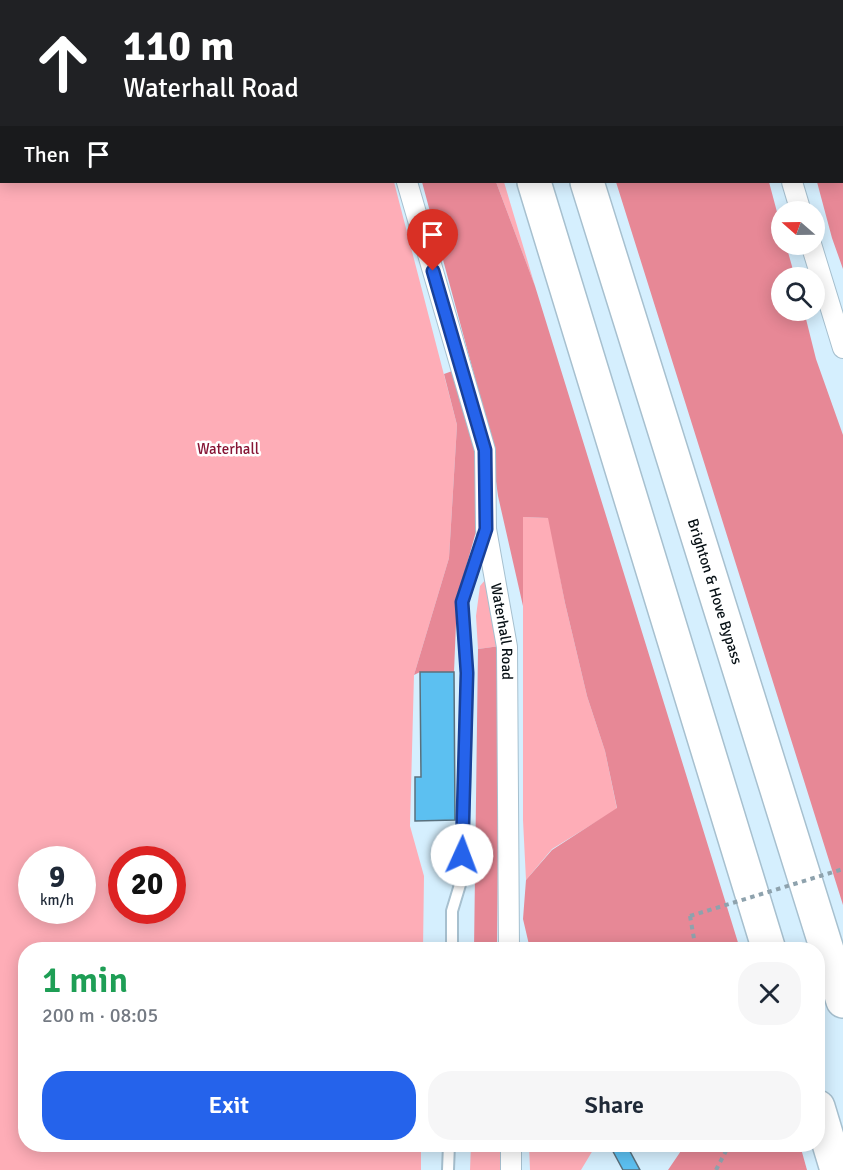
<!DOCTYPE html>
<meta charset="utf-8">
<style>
:root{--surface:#fff;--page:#f6f6f7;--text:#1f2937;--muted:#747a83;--accent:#2563eb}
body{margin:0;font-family:Signika,sans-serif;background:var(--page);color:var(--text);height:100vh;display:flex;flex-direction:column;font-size:22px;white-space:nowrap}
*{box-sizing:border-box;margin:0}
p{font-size:20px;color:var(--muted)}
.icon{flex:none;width:33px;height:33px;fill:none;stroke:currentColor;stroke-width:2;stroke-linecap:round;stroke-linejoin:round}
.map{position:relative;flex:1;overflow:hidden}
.sheet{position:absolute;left:18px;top:942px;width:807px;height:210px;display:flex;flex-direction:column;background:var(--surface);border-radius:24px;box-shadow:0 3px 15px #0003}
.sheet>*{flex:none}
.hud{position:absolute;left:0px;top:0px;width:843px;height:183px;box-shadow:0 3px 15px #0003;background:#202124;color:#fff;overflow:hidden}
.needle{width:39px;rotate:290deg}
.tools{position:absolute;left:771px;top:201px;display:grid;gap:12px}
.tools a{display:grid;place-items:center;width:54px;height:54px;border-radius:50%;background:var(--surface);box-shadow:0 3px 15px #0003;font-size:30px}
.speed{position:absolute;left:18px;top:846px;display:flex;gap:12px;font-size:30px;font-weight:700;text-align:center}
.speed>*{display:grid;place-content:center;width:78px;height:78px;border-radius:50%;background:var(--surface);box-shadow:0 3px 15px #0003;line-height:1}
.speed small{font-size:15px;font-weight:400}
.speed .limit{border:9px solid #d22;background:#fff;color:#111}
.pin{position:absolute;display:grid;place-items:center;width:51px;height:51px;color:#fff;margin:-62px -26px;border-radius:50% 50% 50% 0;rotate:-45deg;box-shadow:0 0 6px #0007}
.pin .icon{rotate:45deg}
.me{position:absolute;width:66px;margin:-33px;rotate:2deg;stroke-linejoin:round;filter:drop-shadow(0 0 4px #0008)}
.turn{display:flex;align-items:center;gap:21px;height:126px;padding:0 24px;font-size:27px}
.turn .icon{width:78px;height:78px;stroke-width:2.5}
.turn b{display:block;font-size:42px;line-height:51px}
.then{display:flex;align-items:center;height:57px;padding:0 24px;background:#0003;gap:12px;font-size:22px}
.round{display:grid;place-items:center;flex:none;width:63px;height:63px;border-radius:24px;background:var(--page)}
.headline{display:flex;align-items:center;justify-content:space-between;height:102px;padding:0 24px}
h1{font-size:36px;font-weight:600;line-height:45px;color:#1e9e55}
.cta{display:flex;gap:12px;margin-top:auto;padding:12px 24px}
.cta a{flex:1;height:69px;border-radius:24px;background:var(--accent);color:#fff;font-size:24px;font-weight:600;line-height:69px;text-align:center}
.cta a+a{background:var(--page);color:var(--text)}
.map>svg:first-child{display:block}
</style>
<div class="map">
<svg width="843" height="1170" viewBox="0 0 843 1170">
<rect width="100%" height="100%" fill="#d5effe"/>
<path fill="#feadb7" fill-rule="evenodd" d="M0,0h347v1l-345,1v180h392l63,243 -8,133 -35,117 -4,151 14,50 -1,73 -397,1v194l395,1v25h-421zM32,860h50v50h-50zM122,860h50v50h-50z
M496,182h8l31,104z
M523,517l26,1 16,85 22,93 18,55 12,58 -65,40 -26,31 -3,-60z
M486,579l14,67 -22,3 -2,-33 4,-30z
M471,1145h31l1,25h-33z
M529,1145v-1l67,1 -15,25h-51z"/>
<path fill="#e78896" d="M560,0h161l1,1h-162z
M768,0h75v269l-11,-31 -15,-56h25v-180h-74z
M422,182h74l39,104 205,663h-210l-7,-30 3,-39 26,-30 65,-42 -12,-57 -18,-55 -22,-93 -17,-85 -25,-1v89l-25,-110 -9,-66z
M616,182h153l12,45 1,17 4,1 9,32 -13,1v32l22,1 12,48 27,76v470z
M455,370l19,72 5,79 -22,78 -3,73h-34l-6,3 35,-117 8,-133 -13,-51z
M500,646l-3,303 -23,1 4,-301z
M685,1145h115l7,25h-139z"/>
<path fill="#5cc0f1" stroke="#59707d" stroke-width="1.5" d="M420,672h34l1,148 -40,1v-44h6z
M612,1144h14l14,26h-17l-13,-24z"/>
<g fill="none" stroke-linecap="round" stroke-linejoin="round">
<g stroke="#a7c0cf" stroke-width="14">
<path id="service" d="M452,950v-39l10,-33 5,-205 -5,-71 21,-64
M448,1170l1,-26"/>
</g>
<g stroke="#a7c0cf" stroke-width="22">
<g id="minor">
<path d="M361,0l1,2"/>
<path d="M744,0v2"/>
<path id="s1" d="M407,182l78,268 1,79 21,118 2,303"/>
<path d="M792,182l9,30"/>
<path d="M811,244l32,104"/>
<path d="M511,1144v26"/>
</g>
</g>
<g stroke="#a7c0cf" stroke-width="36">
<g id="trunk">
<path d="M478,0v2"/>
<path d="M530,0v2"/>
<path d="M534,182l235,768"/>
<path id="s2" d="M587,182l256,819"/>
<path d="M818,1107l19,63"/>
</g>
</g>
<path stroke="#8ea2ad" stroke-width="4" stroke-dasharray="4.5 4.5" stroke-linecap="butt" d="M690,916l6,34
M716,1170l11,-21 -1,-5"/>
<use href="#service" stroke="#fff" stroke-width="10"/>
<use href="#minor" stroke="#fff" stroke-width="20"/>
<use href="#trunk" stroke="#fff" stroke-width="33"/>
<path stroke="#8ea2ad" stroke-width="4" stroke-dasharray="4.5 4.5" stroke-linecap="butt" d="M690,916l153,-47"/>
</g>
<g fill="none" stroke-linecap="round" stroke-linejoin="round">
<g stroke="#184099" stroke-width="15">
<path id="route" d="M433,271l52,179 1,79 -24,73 5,71 -5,182"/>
</g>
<use href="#route" stroke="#2563eb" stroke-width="10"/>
</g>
<g text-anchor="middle" stroke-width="5" stroke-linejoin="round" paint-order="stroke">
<g font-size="15" fill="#861535" stroke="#fff">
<text x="228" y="454">Waterhall</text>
</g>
<g font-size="15" fill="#071015" stroke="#fff">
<text dy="5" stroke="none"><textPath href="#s2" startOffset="429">Brighton &amp; Hove Bypass</textPath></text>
<text dy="5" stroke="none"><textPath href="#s1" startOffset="462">Waterhall Road</textPath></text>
</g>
</g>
</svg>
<div class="tools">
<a><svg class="needle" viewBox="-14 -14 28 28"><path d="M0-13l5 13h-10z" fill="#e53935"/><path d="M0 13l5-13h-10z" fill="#747a83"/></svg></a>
<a><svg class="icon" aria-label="search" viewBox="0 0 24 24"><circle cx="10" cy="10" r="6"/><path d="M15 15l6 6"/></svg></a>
</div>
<div class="speed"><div>9<small>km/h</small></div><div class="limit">20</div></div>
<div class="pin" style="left:433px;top:271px;background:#d93025"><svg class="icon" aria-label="arrive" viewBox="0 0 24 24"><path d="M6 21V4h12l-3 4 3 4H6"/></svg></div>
<svg class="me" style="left:462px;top:855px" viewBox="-20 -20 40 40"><circle r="19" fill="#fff"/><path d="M0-13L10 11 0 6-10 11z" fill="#2563eb"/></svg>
<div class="hud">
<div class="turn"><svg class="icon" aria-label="ahead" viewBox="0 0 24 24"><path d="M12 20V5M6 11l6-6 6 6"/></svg><div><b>110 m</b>Waterhall Road</div></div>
<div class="then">Then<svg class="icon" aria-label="arrive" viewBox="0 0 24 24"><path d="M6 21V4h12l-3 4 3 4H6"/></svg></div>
</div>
<section class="sheet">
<div class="headline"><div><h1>1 min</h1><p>200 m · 08:05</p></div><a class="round"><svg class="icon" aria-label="close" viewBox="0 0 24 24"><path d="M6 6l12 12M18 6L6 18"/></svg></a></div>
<div class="cta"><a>Exit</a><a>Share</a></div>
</section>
</div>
